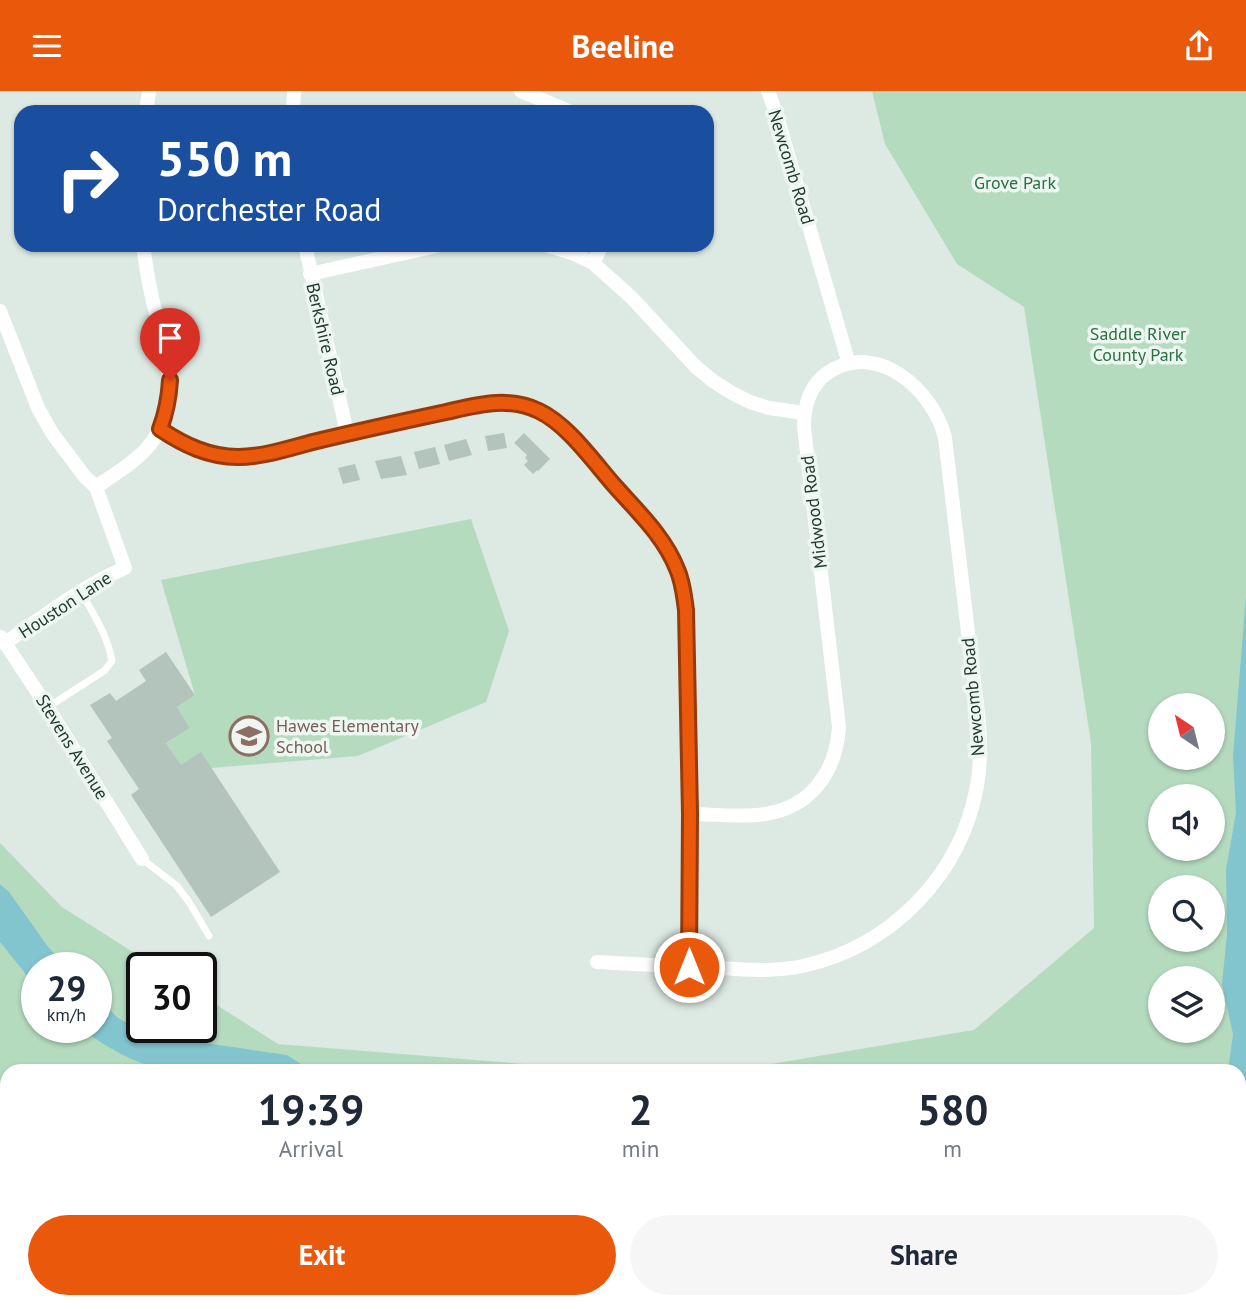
<!DOCTYPE html>
<style>
:root{--surface:#fff;--page:#f6f6f7;--text:#1f2937;--muted:#747a83;--accent:#ea580c}
body{margin:0;font-family:"PT Sans",sans-serif;background:var(--page);color:var(--text);height:100vh;display:flex;flex-direction:column;font-size:26px;white-space:nowrap}
*{box-sizing:border-box;margin:0}
p{font-size:23px;color:var(--muted)}
.icon{flex:none;width:38px;height:38px;fill:none;stroke:currentColor;stroke-width:2;stroke-linecap:round;stroke-linejoin:round}
.map{position:relative;flex:1;overflow:hidden}
.sheet{position:absolute;left:0px;top:973px;width:1246px;height:245px;display:flex;flex-direction:column;background:var(--surface);border-radius:21px 21px 0 0;box-shadow:0 2px 5px #0004}
.sheet>*{flex:none}
.top-card{position:absolute;left:14px;top:14px;width:700px;height:147px;border-radius:21px;box-shadow:0 2px 5px #0004;background:#1a4fa0;color:#fff;overflow:hidden}
.needle{width:46px;rotate:325deg}
.controls{position:absolute;left:1148px;top:602px;display:grid;gap:14px}
.controls a{display:grid;place-items:center;width:77px;height:77px;border-radius:50%;background:var(--surface);box-shadow:0 2px 5px #0004;font-size:35px}
.speed{position:absolute;left:21px;top:861px;display:flex;gap:14px;font-size:35px;font-weight:700;text-align:center}
.speed>*{display:grid;place-content:center;width:91px;height:91px;border-radius:50%;background:var(--surface);box-shadow:0 2px 5px #0004;line-height:1}
.speed small{font-size:18px;font-weight:400}
.speed .limit{border:4px solid #111;border-radius:10px;background:#fff;color:#111}
.pin{position:absolute;display:grid;place-items:center;width:60px;height:60px;color:#fff;margin:-72px -30px;border-radius:50% 50% 50% 0;rotate:-45deg;box-shadow:0 0 7px #0007}
.pin .icon{rotate:45deg}
.me{position:absolute;width:77px;margin:-38px;rotate:0deg;stroke-linejoin:round;filter:drop-shadow(0 0 5px #0008)}
.turn{display:flex;align-items:center;gap:24px;height:147px;padding:0 28px;font-size:32px}
.turn .icon{width:91px;height:91px;stroke-width:2.5}
.turn b{display:block;font-size:49px;line-height:60px}
.eta{display:flex;justify-content:space-evenly;align-items:center;height:119px;text-align:center}
.eta b{font-size:42px;font-weight:600;line-height:49px}
.primary-button{display:flex;gap:14px;margin-top:auto;padding:14px 28px}
.primary-button a{flex:1;height:80px;border-radius:42px;background:var(--accent);color:#fff;font-size:28px;font-weight:600;line-height:80px;text-align:center}
.primary-button a+a{background:var(--page);color:var(--text)}
header{display:flex;justify-content:space-between;align-items:center;height:91px;padding:0 28px;background:var(--accent);color:#fff;font-size:32px;font-weight:600}
.map>svg:first-child{display:block}
</style>
<header><svg class="icon" aria-label="menu" viewBox="0 0 24 24"><path d="M4 6h16M4 12h16M4 18h16"/></svg>Beeline<svg class="icon" aria-label="share" viewBox="0 0 24 24"><path d="M12 15V3M7 8l5-5 5 5M5 13v7h14v-7"/></svg></header>
<div class="map">
<svg width="1246" height="1218" viewBox="0 0 1246 1218">
<rect width="100%" height="100%" fill="#dde9e3"/>
<path fill="#b5dbbf" fill-rule="evenodd" d="M872,0h374v1218h-740l-11,-7h744v-231h-509l244,-41 120,-102 -3,-185 -67,-436 -67,-43 -72,-120zM1160,614h53v53h-53zM1160,705h53v53h-53zM1160,796h53v53h-53zM1160,887h53v53h-53z
M471,428l38,112 -23,71 -128,54 -147,12 -30,-3 -15,-22 24,-15 -13,-21 18,-12 -34,-115z
M0,752l62,64 96,61h-16v59h59v-32l77,49 333,27h-604v152l-7,-3zM37,877h59v59h-59z"/>
<path fill="#83c5cf" d="M1246,505v553l-7,-9v-69h-11l5,-37 -11,-50 5,-50 -1,-65 10,-56 -3,-57z
M0,793l9,8 40,56 19,20h-31v20l-37,-46z
M96,905l22,22 21,11 19,7 129,19 14,9 17,7h-142c-36,-3 -68,-23 -98,-44h18z"/>
<path fill="#b2c4bc" d="M504,342l3,15 -19,3 -3,-15z
M524,342l26,26 -12,12 -1,-1 -4,4 -9,-9 4,-4 -3,-3 2,-3 -13,-12z
M466,348l6,16 -23,6 -5,-16z
M435,356l5,17 -21,5 -5,-17z
M401,365l6,19 -26,4 -6,-18z
M355,373l5,16 -17,4 -5,-16z
M166,561l29,43 -18,12 13,21 -24,15 15,22 20,-13 79,120 -69,45 -80,-122 8,-6 -32,-48 5,-3 -22,-33 20,-12 6,8 30,-20 -7,-11z
M7,1155v16l-6,-3z
M84,1211h29l-3,7h-9z
M415,1211h39l-6,7h-29l-6,-5z"/>
<g fill="none" stroke-linecap="round" stroke-linejoin="round">
<path stroke="#fff" stroke-width="7" d="M48,616l56,-36 8,-10c-5,-28 -18,-45 -31,-69
M142,768l34,26 13,17 20,34"/>
<path stroke="#fff" stroke-width="14" d="M521,0l50,21
M768,0l8,22 73,251
M146,21l3,-21
M293,21l1,-21
M305,154l42,188
M545,154l27,8 21,10 38,34 65,70 17,14 19,12 18,9 19,6 35,5
M593,172l9,-18
M310,183l131,-29
M0,220l38,97 14,25 33,44 11,10 29,81c-43,18 -81,49 -120,75
M160,338c24,16 49,28 79,28 30,0 60,-12 89,-19 53,-13 107,-26 161,-35 29,-1 52,6 75,25l93,106c17,25 25,46 29,76l4,204 -1,153
M96,396c17,-12 37,-23 51,-39 36,-42 19,-87 9,-134 -6,-23 -10,-46 -13,-69
M1,546l47,71 94,151
M597,871c36,2 71,4 106,5 34,2 67,6 100,-1 89,-20 158,-91 174,-180 8,-45 -2,-93 -7,-137 -8,-70 -17,-141 -25,-211 -11,-48 -70,-100 -119,-64 -17,13 -22,33 -22,53l35,300c-3,44 -27,80 -74,87 -24,4 -51,0 -75,0
M337,1211l9,7"/>
</g>
<g fill="none" stroke-linecap="round" stroke-linejoin="round">
<g stroke="#983908" stroke-width="18">
<path id="route" d="M170,289c-1,18 -4,33 -10,49 24,16 49,28 78,28 28,0 57,-11 83,-17 42,-10 83,-19 125,-28 31,-7 62,-16 93,-1 28,13 54,50 75,74 23,26 50,51 63,84 6,13 7,27 9,41l4,204 -1,153"/>
</g>
<use href="#route" stroke="#ea580c" stroke-width="12"/>
</g>
<defs>
<g id="school-ring" transform="scale(2.0125)"><circle r="9.5" fill="#edf6f1" stroke="#8d6e63" stroke-width="1.5"/><path d="M0-5L7-2L0 1L-7-2ZM-4 1L0 2.5L4 1V4Q0 6-4 4Z" fill="#8d6e63"/></g>
</defs>
<g fill-rule="evenodd">
<use href="#school-ring" x="249" y="645"/>
</g>
<g text-anchor="middle" stroke-width="7" stroke-linejoin="round" paint-order="stroke">
<g font-size="18" fill="#1f3831" stroke="#edf6f1">
<text transform="translate(791 76) rotate(73)" y="6">Newcomb Road</text>
<text transform="translate(325 248) rotate(77)" y="6">Berkshire Road</text>
<text transform="translate(814 421) rotate(-97)" y="6">Midwood Road</text>
<text transform="translate(65 514) rotate(-33)" y="6">Houston Lane</text>
<text transform="translate(973 606) rotate(-95)" y="6">Newcomb Road</text>
<text transform="translate(72 656) rotate(58)" y="6">Stevens Avenue</text>
</g>
<g font-size="18" fill="#296f43" stroke="#edf6f1">
<text x="1015" y="98">Grove Park</text>
<text x="1138" y="249">Saddle River<tspan x="1138" dy="21">County Park</tspan></text>
</g>
<g font-size="18" fill="#785e54" stroke="#edf6f1" text-anchor="start">
<text x="276" y="641">Hawes Elementary<tspan x="276" dy="21">School</tspan></text>
</g>
</g>
</svg>
<div class="controls">
<a><svg class="needle" viewBox="-14 -14 28 28"><path d="M0-13l5 13h-10z" fill="#e53935"/><path d="M0 13l5-13h-10z" fill="#747a83"/></svg></a>
<a><svg class="icon" aria-label="sound" viewBox="0 0 24 24"><path d="M4 9h4l5-4v14l-5-4H4zM17 9q2 3 0 6"/></svg></a>
<a><svg class="icon" aria-label="search" viewBox="0 0 24 24"><circle cx="10" cy="10" r="6"/><path d="M15 15l6 6"/></svg></a>
<a><svg class="icon" aria-label="layers" viewBox="0 0 24 24"><path d="M12 4l9 5-9 5-9-5zM3 14l9 5 9-5"/></svg></a>
</div>
<div class="speed"><div>29<small>km/h</small></div><div class="limit">30</div></div>
<div class="pin" style="left:170px;top:289px;background:#d93025"><svg class="icon" aria-label="arrive" viewBox="0 0 24 24"><path d="M6 21V4h12l-3 4 3 4H6"/></svg></div>
<svg class="me" style="left:689px;top:876px" viewBox="-20 -20 40 40"><circle r="17" fill="#ea580c" stroke="#fff" stroke-width="3"/><path d="M0-11L8 9 0 5-8 9z" fill="#fff"/></svg>
<div class="top-card">
<div class="turn"><svg class="icon" aria-label="right" viewBox="0 0 24 24"><path d="M7 20v-9h11M14 6l5 5-5 5"/></svg><div><b>550 m</b>Dorchester Road</div></div>
</div>
<section class="sheet">
<div class="eta">
<div><b>19:39</b><p>Arrival</p></div>
<div><b>2</b><p>min</p></div>
<div><b>580</b><p>m</p></div>
</div>
<div class="primary-button"><a>Exit</a><a>Share</a></div>
</section>
</div>
